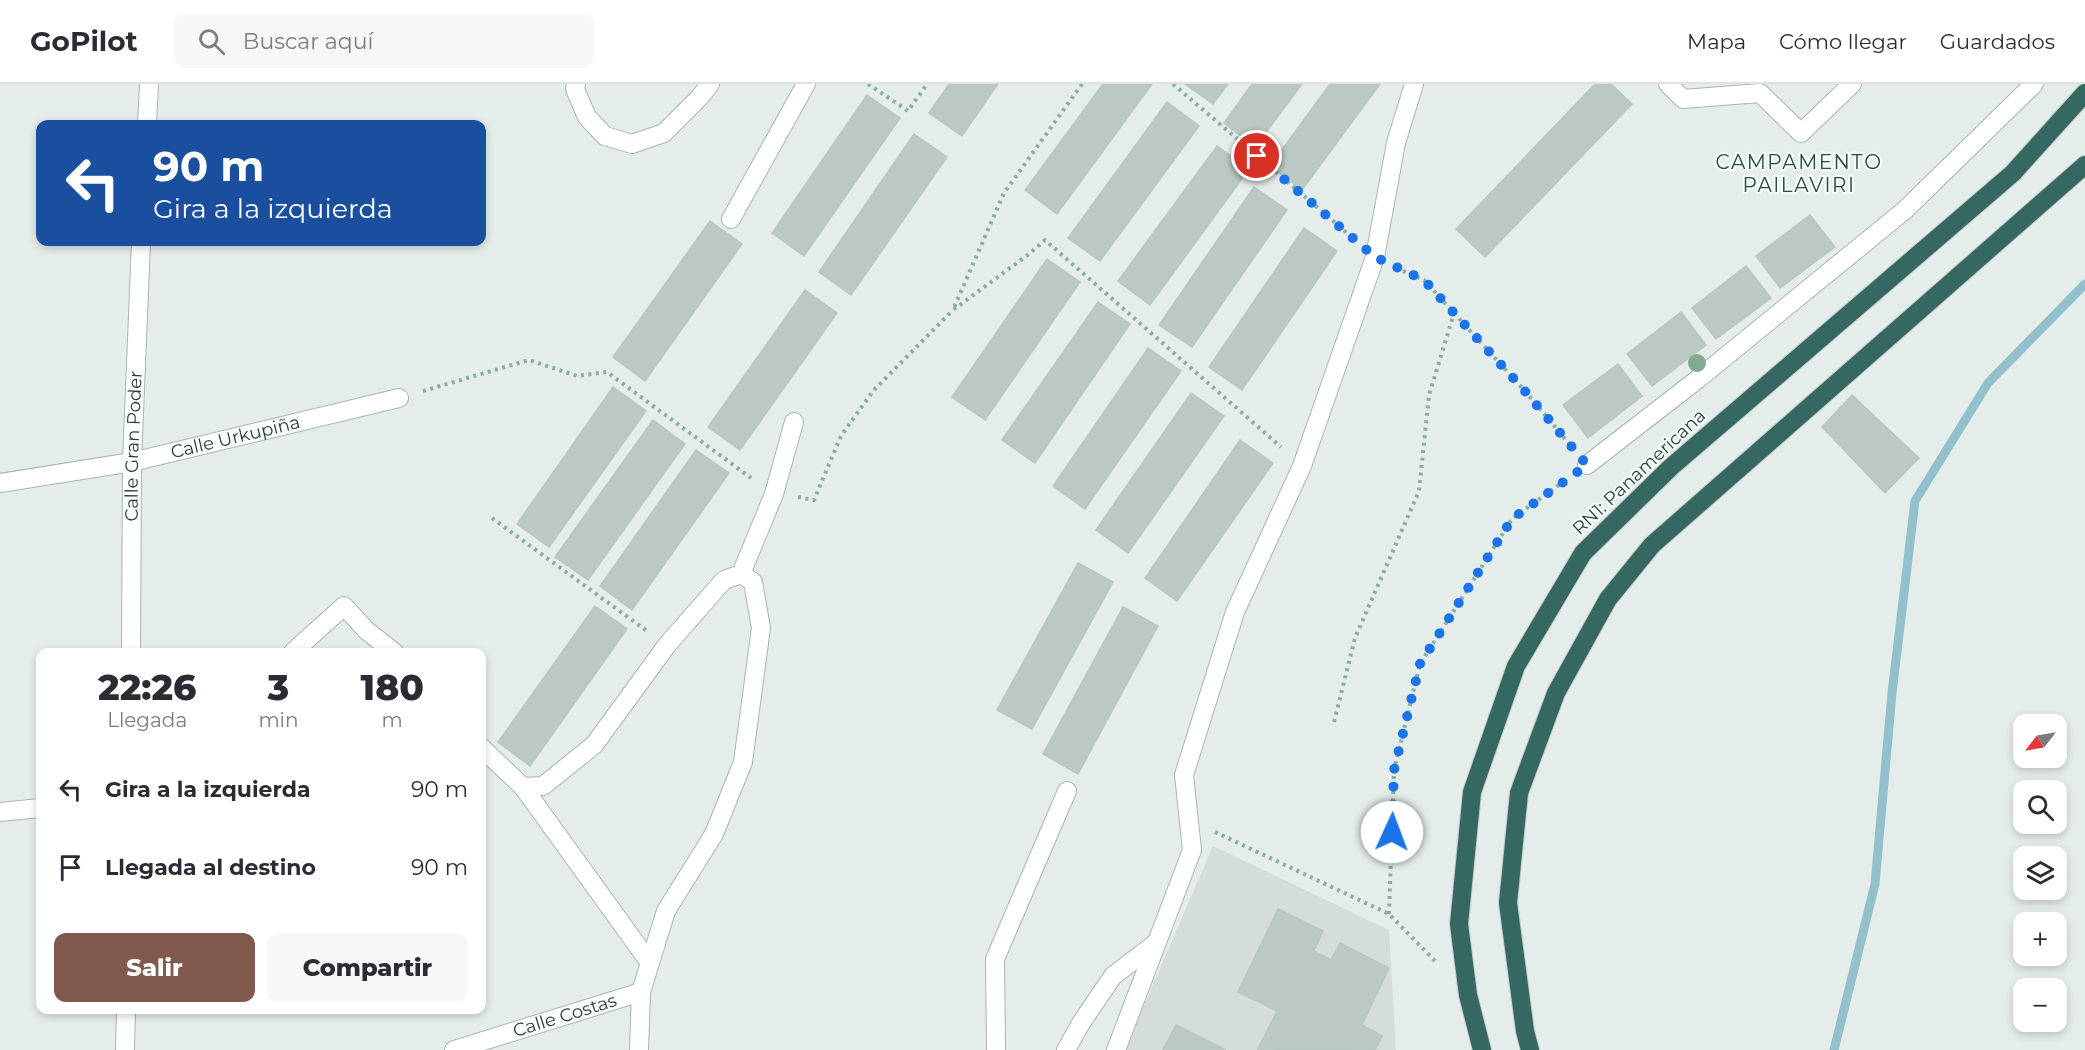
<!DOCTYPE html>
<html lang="es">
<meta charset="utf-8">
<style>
:root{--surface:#fff;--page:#f7f7f7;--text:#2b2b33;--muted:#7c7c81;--line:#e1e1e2;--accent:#80584c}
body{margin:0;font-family:Montserrat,sans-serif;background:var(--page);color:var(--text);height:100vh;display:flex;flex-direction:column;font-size:22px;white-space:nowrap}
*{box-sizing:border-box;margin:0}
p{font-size:20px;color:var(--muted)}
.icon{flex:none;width:33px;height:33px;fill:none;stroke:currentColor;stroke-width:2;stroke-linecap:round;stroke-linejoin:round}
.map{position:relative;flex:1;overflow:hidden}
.sheet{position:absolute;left:36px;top:564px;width:450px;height:366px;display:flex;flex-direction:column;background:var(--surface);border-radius:12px;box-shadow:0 3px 9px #0003}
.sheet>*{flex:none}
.hud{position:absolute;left:36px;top:36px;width:450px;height:126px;border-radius:12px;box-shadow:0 3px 9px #0003;background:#1a4fa0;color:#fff;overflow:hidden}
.needle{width:39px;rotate:239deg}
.fabs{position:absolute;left:2013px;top:630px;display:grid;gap:12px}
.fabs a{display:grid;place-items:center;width:54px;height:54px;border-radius:12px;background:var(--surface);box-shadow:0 3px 9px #0003;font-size:30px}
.pin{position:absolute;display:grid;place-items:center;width:51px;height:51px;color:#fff;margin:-26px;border:3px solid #fff;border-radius:50%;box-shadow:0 2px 6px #0007}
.me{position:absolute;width:66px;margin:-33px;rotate:2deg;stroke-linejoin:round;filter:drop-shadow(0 0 4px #0008)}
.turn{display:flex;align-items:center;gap:21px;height:126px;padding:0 18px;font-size:27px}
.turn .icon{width:78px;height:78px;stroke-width:2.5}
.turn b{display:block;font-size:42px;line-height:51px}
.eta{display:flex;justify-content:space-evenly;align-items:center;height:102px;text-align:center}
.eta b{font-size:36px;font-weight:800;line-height:42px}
.primary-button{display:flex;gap:12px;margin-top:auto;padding:12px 18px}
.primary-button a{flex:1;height:69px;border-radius:12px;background:var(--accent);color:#fff;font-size:24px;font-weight:800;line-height:69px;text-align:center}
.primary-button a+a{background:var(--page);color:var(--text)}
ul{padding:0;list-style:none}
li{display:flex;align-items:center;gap:18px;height:78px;padding:0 18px}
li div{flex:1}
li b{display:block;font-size:22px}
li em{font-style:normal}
header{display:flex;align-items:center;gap:36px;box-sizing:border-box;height:84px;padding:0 30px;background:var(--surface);border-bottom:2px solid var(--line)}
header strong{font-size:28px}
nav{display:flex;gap:33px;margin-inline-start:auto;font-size:21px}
.search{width:420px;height:54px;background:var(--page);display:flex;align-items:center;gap:15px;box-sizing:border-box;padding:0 21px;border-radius:12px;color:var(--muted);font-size:22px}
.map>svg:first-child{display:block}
</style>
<header>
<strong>GoPilot</strong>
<div class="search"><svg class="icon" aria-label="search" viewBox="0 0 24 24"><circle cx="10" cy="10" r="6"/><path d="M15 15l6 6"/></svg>Buscar aquí</div>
<nav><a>Mapa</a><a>Cómo llegar</a><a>Guardados</a></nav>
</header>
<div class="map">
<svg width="2085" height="966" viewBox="0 0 2085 966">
<rect width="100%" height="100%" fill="#e5edea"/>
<path fill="#d4ddd9" d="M1213,762l176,84 7,120h-269l8,-24z"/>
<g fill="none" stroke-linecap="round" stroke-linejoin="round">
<path stroke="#92c0cd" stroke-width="9" d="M1834,966l41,-166 17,-191 23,-192 73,-118 97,-99"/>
</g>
<path fill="#bbc8c3" stroke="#b8c7c1" stroke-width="1.5" d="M949,0h49l-36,52 -33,-23z
M1103,0h49l-95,130 -32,-24z
M1185,0h43l-15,20z
M1252,0h50l-47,63 -31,-24z
M1330,0h50l-78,106 -32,-24z
M1595,0h16l21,20 -147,153 -29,-28z
M867,11l33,23 -96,138 -32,-23z
M1167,18l32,24 -99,135 -32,-23z
M914,50l33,23 -96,138 -32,-23z
M1217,62l32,23 -99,136 -32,-24z
M1254,103l33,23 -95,137 -33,-22z
M1810,131l25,32 -55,41 -24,-32z
M710,137l32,23 -97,137 -32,-24z
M1304,144l33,23 -95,139 -33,-23z
M1047,175l33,23 -95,138 -33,-23z
M1746,182l25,32 -55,41 -24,-31z
M805,206l32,23 -97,137 -32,-23z
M1098,218l32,22 -95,139 -33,-23z
M1681,228l25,33 -54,41 -25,-32z
M1148,264l33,23 -96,138 -32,-23z
M1618,280l24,32 -54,42 -25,-33z
M613,303l33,24 -97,136 -32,-23z
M1191,309l33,23 -96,137 -32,-23z
M1852,311l67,63 -34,35 -63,-66z
M653,336l32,24 -97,136 -33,-23z
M1240,356l33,23 -96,138 -32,-23z
M696,366l33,23 -97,137 -32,-24z
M1078,479l35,19 -81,147 -35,-19z
M595,522l32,23 -97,137 -32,-24z
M1123,523l35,19 -80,148 -35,-20z
M1278,825l45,22 -9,20 17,9 9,-17 49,25 -27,57 20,11 -7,14 -117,-1 19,-38 -39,-19z
M1176,941l50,25h-63z"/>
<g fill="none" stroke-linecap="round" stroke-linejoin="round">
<g stroke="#a8b5b1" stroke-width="20">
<g id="minor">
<path d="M576,0l-1,5 12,28 18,19 27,8 32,-11 36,-36 10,-13"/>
<path d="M1668,0l15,15 77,-6 41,40 51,-49"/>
<path d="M147,40l2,-40"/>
<path d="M731,135l75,-135"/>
<path d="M1587,381l111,-86 207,-169 129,-126"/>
<path id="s1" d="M0,399l132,-21 267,-64"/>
<path d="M741,490l33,-80 20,-72"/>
<path id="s2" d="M131,568l1,-190 9,-220"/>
<path d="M293,568l51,-46 23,25 27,21"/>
<path d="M482,664l41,39 20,-1 51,-41 73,-100 57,-65 17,-6 12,8 8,46 -18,134 -29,72 -48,77 -25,81 -2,58"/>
<path d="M523,703l127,176"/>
<path d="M0,728l40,-4"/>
<path d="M125,966l1,-40"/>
<path id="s3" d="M454,966l187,-58"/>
<path d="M996,966l-1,-91 72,-168"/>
<path d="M1066,966l15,-27 32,-47 43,-33"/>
<path d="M1116,966l76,-200 -8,-75 51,-163 67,-146 73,-209 21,-114 18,-59"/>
</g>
</g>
<g stroke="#c2c9c8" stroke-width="20">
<path id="highway" d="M1482,966l-14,-55 -9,-71 13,-132 44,-126 67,-113 88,-86 342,-294 72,-80
M1530,966l-5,-19 -17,-128 11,-110 37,-100 52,-94 44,-54 433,-380"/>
</g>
<path stroke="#88aea5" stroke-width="4" stroke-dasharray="3 4.5" stroke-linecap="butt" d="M868,0l40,27 19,-27
M1082,0l-78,109 -51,117 76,-56 16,-14 236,207
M1173,0l180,154
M1396,184l28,12 100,110 48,57
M423,307l106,-31 48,16 30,-4 144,106
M798,413l16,3 27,-64 32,-45 80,-81
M492,434l155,113
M1334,638l21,-84 64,-147 10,-96 25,-82
M1215,748l174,82 49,50
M1389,830l5,-144 26,-106 92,-145 55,-40"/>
<use href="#minor" stroke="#fff" stroke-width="18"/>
<use href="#highway" stroke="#346861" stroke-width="18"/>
</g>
<circle fill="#83a995" cx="1697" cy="279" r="9"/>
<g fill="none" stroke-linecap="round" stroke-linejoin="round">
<path stroke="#1a73e8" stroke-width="10" stroke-dasharray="0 18" d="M1257,72l118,101 49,23 100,110 63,75 -75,54 -92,145 -26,106 -2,62"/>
</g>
<g text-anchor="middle" stroke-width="4.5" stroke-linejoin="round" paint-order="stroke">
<g font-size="18" fill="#263e39" stroke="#f6faf8">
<text dy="6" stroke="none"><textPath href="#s1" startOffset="240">Calle Urkupiña</textPath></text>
<text dy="6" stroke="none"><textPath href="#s2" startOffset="206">Calle Gran Poder</textPath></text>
<text transform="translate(1639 388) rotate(-43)" y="6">RN1: Panamericana</text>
<text dy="6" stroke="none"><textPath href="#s3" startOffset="116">Calle Costas</textPath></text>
</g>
<g font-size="20" letter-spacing="1.5" fill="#234f47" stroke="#f6faf8">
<text x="1799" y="85">CAMPAMENTO<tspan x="1799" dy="23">PAILAVIRI</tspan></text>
</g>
</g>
</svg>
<div class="fabs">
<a><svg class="needle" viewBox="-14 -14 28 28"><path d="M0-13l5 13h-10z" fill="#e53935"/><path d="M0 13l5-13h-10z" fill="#7c7c81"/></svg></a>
<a><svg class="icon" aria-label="search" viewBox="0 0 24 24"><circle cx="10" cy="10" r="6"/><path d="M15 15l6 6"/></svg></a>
<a><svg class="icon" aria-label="layers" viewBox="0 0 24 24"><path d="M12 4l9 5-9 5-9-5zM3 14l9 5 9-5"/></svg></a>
<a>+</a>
<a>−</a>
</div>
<div class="pin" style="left:1257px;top:72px;background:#d93025"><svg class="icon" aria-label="arrive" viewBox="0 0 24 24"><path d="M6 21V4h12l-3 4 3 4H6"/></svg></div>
<svg class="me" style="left:1392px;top:748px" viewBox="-20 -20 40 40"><circle r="19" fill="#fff"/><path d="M0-13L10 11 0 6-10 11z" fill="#1a73e8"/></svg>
<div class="hud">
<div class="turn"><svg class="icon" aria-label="left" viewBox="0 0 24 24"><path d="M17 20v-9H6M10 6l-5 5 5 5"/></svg><div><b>90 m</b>Gira a la izquierda</div></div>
</div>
<section class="sheet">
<div class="eta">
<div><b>22:26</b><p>Llegada</p></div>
<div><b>3</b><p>min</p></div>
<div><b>180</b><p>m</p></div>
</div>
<ul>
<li><svg class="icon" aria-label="left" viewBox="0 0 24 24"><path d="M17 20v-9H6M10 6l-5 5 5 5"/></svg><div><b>Gira a la izquierda</b></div><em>90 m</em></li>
<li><svg class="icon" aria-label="arrive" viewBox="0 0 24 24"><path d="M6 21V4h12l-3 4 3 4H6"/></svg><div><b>Llegada al destino</b></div><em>90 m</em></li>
</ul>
<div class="primary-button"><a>Salir</a><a>Compartir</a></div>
</section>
</div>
